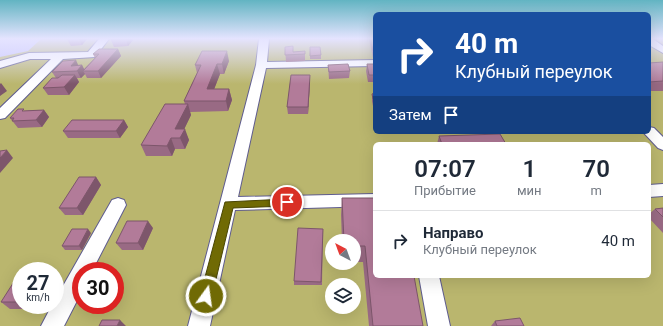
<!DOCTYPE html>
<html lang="ru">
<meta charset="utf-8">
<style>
:root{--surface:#fff;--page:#f2f2f3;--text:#1f2937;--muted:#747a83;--line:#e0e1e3}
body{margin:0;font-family:Roboto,sans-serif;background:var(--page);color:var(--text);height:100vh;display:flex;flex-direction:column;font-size:15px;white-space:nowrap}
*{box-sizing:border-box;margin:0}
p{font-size:13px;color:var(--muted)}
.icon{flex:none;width:22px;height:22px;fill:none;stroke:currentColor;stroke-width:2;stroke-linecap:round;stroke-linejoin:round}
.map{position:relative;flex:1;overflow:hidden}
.side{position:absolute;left:373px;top:142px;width:278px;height:136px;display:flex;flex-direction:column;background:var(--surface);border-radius:6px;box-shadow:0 4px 16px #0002}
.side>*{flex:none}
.banner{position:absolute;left:373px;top:12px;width:278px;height:122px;border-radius:6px;box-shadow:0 4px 16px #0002;background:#1a4fa0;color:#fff;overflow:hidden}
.needle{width:26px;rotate:319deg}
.buttons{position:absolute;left:325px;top:234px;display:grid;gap:8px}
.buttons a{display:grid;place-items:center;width:36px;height:36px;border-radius:50%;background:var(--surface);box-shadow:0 4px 16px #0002;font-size:20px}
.speed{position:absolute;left:12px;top:262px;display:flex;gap:8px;font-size:20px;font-weight:700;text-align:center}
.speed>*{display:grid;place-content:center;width:52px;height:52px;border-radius:50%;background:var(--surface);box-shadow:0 4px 16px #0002;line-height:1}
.speed small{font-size:10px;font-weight:400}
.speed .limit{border:6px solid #d22;background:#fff;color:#111}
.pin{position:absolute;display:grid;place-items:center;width:34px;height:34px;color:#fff;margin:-17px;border:2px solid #fff;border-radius:50%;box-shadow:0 1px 4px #0007}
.me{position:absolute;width:44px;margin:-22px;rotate:14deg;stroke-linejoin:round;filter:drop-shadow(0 0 3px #0008)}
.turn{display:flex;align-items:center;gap:14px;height:84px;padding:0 16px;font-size:18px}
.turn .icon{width:52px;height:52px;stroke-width:2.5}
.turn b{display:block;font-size:28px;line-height:34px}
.then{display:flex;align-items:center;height:38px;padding:0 16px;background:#0003;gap:8px;font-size:15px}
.eta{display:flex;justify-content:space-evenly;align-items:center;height:68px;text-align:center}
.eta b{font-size:24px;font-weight:600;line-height:28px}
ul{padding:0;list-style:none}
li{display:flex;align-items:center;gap:12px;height:60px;padding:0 16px;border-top:1px solid var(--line)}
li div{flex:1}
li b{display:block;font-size:15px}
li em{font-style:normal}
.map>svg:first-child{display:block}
</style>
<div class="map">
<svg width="663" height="326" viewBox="0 0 663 326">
<rect width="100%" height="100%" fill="#c6c4fe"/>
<path fill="#bab66e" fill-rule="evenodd" d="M41,39h334v93h274v-93h14v287h-663v-269l28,-6zM375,144h274v132h-274zM332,241h22v22h-22zM21,271h34v34h-34zM81,271h34v34h-34zM332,285h22v22h-22z"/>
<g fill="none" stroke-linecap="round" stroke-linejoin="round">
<g stroke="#5f5c8f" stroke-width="2">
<path id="minor" d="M99,39h10l-14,18 -32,2 -58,59 -5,1v-11l51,-49h-21l-30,9v-7l29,-8 59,-1z
M259,39h10l-2,23 108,-2v6l-109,2 -28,129 137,-3v12l-140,4 -25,116h-22l68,-261z
M649,39h4l10,7v7l-14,-8z
M649,127l5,1 9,9v13l-5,-2 -15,-16h6z
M663,184v12l-14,1v-12z
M118,198l6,2 2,5 -34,66h-11v22l-17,33h-23l11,-21h3v-5l57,-100z
M419,276h20l11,50h-22z"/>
</g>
<use href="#minor" fill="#fff" fill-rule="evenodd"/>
</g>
<path fill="#996a84" d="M67,39h20l-5,6 -11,1z
M112,39l21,1 -5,6 -14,1 -3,-7z
M321,39h20v1h-19z
M369,39h6v19h-2z
M285,47l8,5 12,-1v10l-19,1z
M310,47l11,8v4h-11z
M118,49l3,7 -20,22h-14l-2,-4 -4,4h-4l2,4 -10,13h-21l-5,-7 13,-10 -4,-6 26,-7h4l2,4 11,-11 -2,-4z
M229,61l-5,13h-4l-6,15h15l3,11 -4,11 -38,1 1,3 -7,14 5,11 -4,9h-10l-3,7h-26l-5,-11 44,-41 -1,-3 13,-28 -2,-8z
M663,62v29h-14v-28z
M367,64h8v18h-7l-2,-11z
M328,65l22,6 -1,7 -20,1z
M310,82l-2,32h-20l-1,-7z
M375,93v13h-2l-1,-5v-7z
M44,110l5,7 -7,10 -24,1 -8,-10 15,-7z
M124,120l4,7 -8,11h-52l-5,-7z
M439,136l67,8h-69z
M96,177l5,8 -18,30h-18l-6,-7z
M342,198l81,128h-54l-6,-64h-9v-21h-12l-1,-26z
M663,208v25l-14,-15v-4l6,-5z
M153,228l-10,22h-21l-6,-7z
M323,229l-1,56h-28v-4z
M91,233l-9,17h-17l-3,-4z
M539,276h18l-17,1z
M21,277v28h28l-2,4h-37l-9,-7z
M495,321l29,5h-33z"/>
<path fill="#7d566b" d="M79,39h8l-5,6z
M126,39h6l1,1 -5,6 -2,-6z
M118,49l3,7 -20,22 -3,-7z
M227,51l2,10 -5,13 -2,-10z
M76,60l3,7 -8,-1z
M217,64l3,10 -10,26 -3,-11z
M82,65l3,6h-2l2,3 -4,4 -4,-7z
M75,75l4,7 -10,13 -5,-8z
M310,75v7l-2,32v-7z
M1,83l6,8 -7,5v-12z
M229,89l3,11 -4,11 -2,-10z
M188,104l3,11 -11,23 -5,-9z
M44,110l5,7 -7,10 -6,-7z
M124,120l4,7 -8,11 -4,-7z
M185,129l4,11 -4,9 -5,-11z
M171,138l4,11 -3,7 -5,-10z
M7,150l6,8 -13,15v-15z
M96,177l5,8 -18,30 -6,-7z
M148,221l5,7 -10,22 -5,-7z
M88,229l3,4 -9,17 -3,-4z
M55,279l5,5 -5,10z
M42,305h7l-2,4z
M120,320l6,6h-9z"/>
<path fill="#b27b99" stroke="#7d566b" d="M112,39h14v1h-15z
M371,39h4v12h-2z
M293,46v6l12,-1v3l-20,1v-8z
M310,47h10l1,8 -11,1z
M99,49h19l-20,22h-15l16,-17h-6z
M202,51h25l-5,13h-5l-10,25h22l-3,12h-42l17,-36h-6z
M76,60l-5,6 11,-1 -5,6 -25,1 11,-11z
M663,62v19l-14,1v-19z
M348,64l2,7 -21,1 -1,-7z
M367,64h8v11h-6z
M62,75h13l-11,12 -21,1 9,-10h6z
M291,75h19l-2,32h-21z
M375,93v6h-2l-1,-5z
M165,104h23l-13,25h10l-5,9h-9l-4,8 -26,-1z
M18,109h6l-2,2 22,-1 -8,10 -24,1 2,-3h-4z
M72,120h52l-8,11h-53z
M500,134l6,10h-64l-3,-8z
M623,143l1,1h-21z
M7,150l-7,8v-7z
M79,177h17l-19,31h-18z
M342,198h33v78h39l9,50h-50l-8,-80h-11v-5h-10z
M663,208v9l-8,-8z
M127,221h21l-10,22h-22z
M298,228l25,1 -2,53 -27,-1z
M72,229h16l-9,17h-17z
M17,277h4v25h-20z
M520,318l4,8h-27l-2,-5z
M102,320h18l-3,6h-18z"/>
<linearGradient id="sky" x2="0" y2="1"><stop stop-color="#62b4c2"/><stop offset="0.46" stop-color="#e5e4ff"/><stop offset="1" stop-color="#e5e4ff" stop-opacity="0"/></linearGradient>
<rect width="663" height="84" fill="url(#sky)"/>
<path fill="#706a04" stroke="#494503" d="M287,199l4,1 1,2 -1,3 -4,1 -54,2 -21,88 -2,4 -4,2 -4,-2 -2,-4 25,-94z"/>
</svg>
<div class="buttons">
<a><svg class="needle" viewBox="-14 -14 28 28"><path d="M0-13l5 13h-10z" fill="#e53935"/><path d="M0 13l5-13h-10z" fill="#747a83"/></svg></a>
<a><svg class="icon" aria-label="layers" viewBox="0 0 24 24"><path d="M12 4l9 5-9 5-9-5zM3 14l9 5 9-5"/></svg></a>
</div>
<div class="speed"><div>27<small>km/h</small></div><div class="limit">30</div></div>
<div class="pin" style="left:287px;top:202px;background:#d93025"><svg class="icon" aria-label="arrive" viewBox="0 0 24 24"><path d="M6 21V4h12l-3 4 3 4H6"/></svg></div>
<svg class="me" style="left:206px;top:296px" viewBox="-20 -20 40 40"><circle r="17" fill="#706a04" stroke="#fff" stroke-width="3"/><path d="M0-11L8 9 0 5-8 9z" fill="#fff"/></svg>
<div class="banner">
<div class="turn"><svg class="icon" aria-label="right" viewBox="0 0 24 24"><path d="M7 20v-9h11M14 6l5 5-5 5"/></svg><div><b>40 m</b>Клубный переулок</div></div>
<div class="then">Затем<svg class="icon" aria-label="arrive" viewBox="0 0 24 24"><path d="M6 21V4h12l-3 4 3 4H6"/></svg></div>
</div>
<section class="side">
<div class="eta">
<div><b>07:07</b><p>Прибытие</p></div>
<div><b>1</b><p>мин</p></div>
<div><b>70</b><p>m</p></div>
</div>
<ul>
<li><svg class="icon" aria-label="right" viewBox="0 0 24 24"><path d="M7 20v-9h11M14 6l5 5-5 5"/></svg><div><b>Направо</b><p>Клубный переулок</p></div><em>40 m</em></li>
</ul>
</section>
</div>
